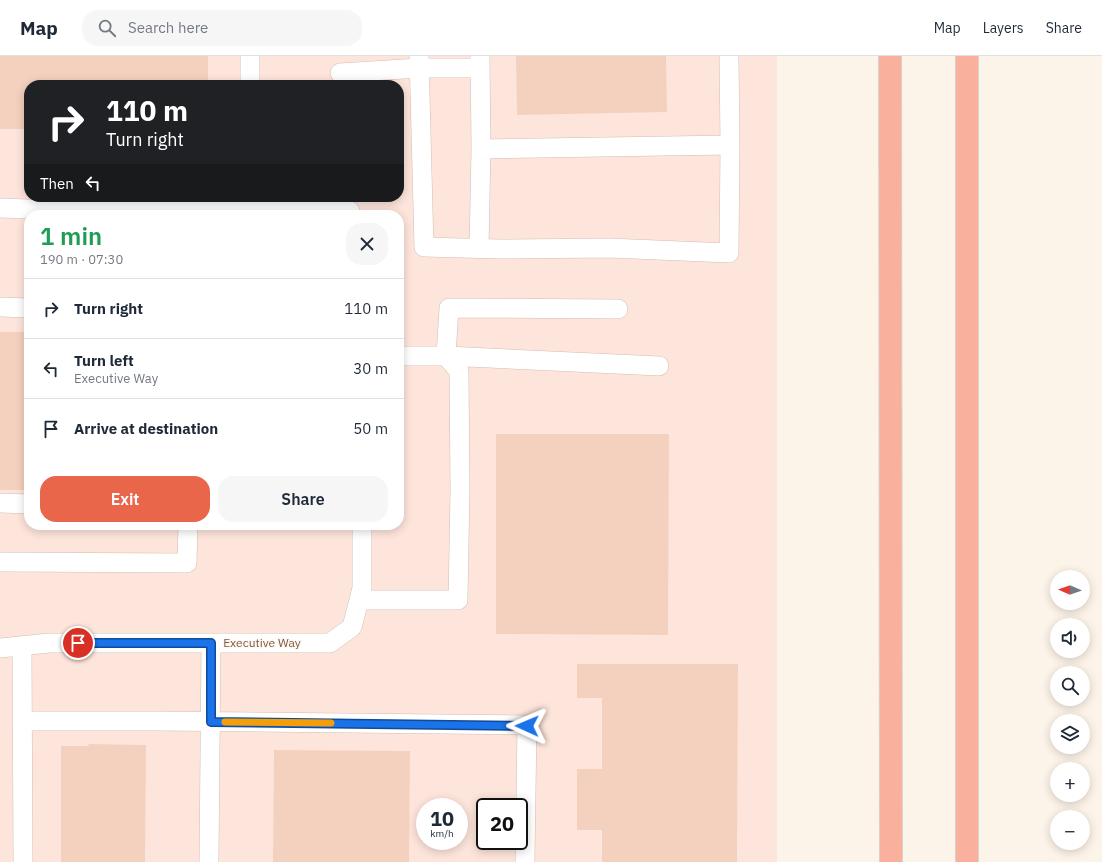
<!DOCTYPE html>
<meta charset="utf-8">
<style>
:root{--surface:#fff;--page:#f6f6f7;--text:#1f2937;--muted:#747a83;--line:#e0e1e3;--accent:#ea664b}
body{margin:0;font-family:"IBM Plex Sans",sans-serif;background:var(--page);color:var(--text);height:100vh;display:flex;flex-direction:column;font-size:15px;white-space:nowrap}
*{box-sizing:border-box;margin:0}
p{font-size:13px;color:var(--muted)}
.icon{flex:none;width:22px;height:22px;fill:none;stroke:currentColor;stroke-width:2;stroke-linecap:round;stroke-linejoin:round}
.map{position:relative;flex:1;overflow:hidden}
.details{position:absolute;left:24px;top:154px;width:380px;height:320px;display:flex;flex-direction:column;background:var(--surface);border-radius:16px;box-shadow:0 2px 10px #0003}
.details>*{flex:none}
.guide{position:absolute;left:24px;top:24px;width:380px;height:122px;border-radius:16px;box-shadow:0 2px 10px #0003;background:#202124;color:#fff;overflow:hidden}
.needle{width:26px;rotate:272deg}
.controls{position:absolute;left:1050px;top:514px;display:grid;gap:8px}
.controls a{display:grid;place-items:center;width:40px;height:40px;border-radius:50%;background:var(--surface);box-shadow:0 2px 10px #0003;font-size:20px}
.speed{position:absolute;left:416px;top:742px;display:flex;gap:8px;font-size:20px;font-weight:700;text-align:center}
.speed>*{display:grid;place-content:center;width:52px;height:52px;border-radius:50%;background:var(--surface);box-shadow:0 2px 10px #0003;line-height:1}
.speed small{font-size:10px;font-weight:400}
.speed .limit{border:2px solid #111;border-radius:6px;background:#fff;color:#111}
.pin{position:absolute;display:grid;place-items:center;width:34px;height:34px;color:#fff;margin:-17px;border:2px solid #fff;border-radius:50%;box-shadow:0 1px 4px #0007}
.me{position:absolute;width:44px;margin:-22px;rotate:271deg;stroke-linejoin:round;filter:drop-shadow(0 0 3px #0008)}
.turn{display:flex;align-items:center;gap:14px;height:84px;padding:0 16px;font-size:18px}
.turn .icon{width:52px;height:52px;stroke-width:2.5}
.turn b{display:block;font-size:28px;line-height:34px}
.then{display:flex;align-items:center;height:38px;padding:0 16px;background:#0003;gap:8px;font-size:15px}
.round{display:grid;place-items:center;flex:none;width:42px;height:42px;border-radius:16px;background:var(--page)}
.overview{display:flex;align-items:center;justify-content:space-between;height:68px;padding:0 16px}
h1{font-size:24px;font-weight:600;line-height:30px;color:#1e9e55}
.primary-button{display:flex;gap:8px;margin-top:auto;padding:8px 16px}
.primary-button a{flex:1;height:46px;border-radius:16px;background:var(--accent);color:#fff;font-size:16px;font-weight:600;line-height:46px;text-align:center}
.primary-button a+a{background:var(--page);color:var(--text)}
ul{padding:0;list-style:none}
li{display:flex;align-items:center;gap:12px;height:60px;padding:0 16px;border-top:1px solid var(--line)}
li div{flex:1}
li b{display:block;font-size:15px}
li em{font-style:normal}
header{display:flex;align-items:center;gap:24px;box-sizing:border-box;height:56px;padding:0 20px;background:var(--surface);border-bottom:1px solid var(--line)}
header strong{font-size:19px}
nav{display:flex;gap:22px;margin-inline-start:auto;font-size:14px}
.search{width:280px;height:36px;background:var(--page);display:flex;align-items:center;gap:10px;box-sizing:border-box;padding:0 14px;border-radius:16px;color:var(--muted);font-size:15px}
.map>svg:first-child{display:block}
</style>
<header>
<strong>Map</strong>
<div class="search"><svg class="icon" aria-label="search" viewBox="0 0 24 24"><circle cx="10" cy="10" r="6"/><path d="M15 15l6 6"/></svg>Search here</div>
<nav><a>Map</a><a>Layers</a><a>Share</a></nav>
</header>
<div class="map">
<svg width="1102" height="806" viewBox="0 0 1102 806">
<rect width="100%" height="100%" fill="#fdf4e9"/>
<path fill="#fee5dc" fill-rule="evenodd" d="M0,0h777v806h-777zM29,29h370v112h-370zM29,159h370v310h-370zM425,751h34v34h-34zM485,751h34v34h-34z"/>
<path fill="#f4d1bf" d="M0,0h208v29h-179v44h-29z
M516,0h150l1,56 -150,3z
M0,276h29v158h-29z
M496,378h173l-1,201 -172,-1z
M577,608h161l-1,198h-135v-32h-25v-61h25v-71h-25z
M88,688l58,1 -1,117h-84v-116h28z
M274,694l136,1 -1,111h-136z"/>
<g fill="none" stroke-linecap="round" stroke-linejoin="round">
<g stroke="#d3bdb0" stroke-width="20">
<path id="minor" d="M250,0v29
M419,0l5,191 76,2 109,-1 120,5 1,-108 -1,-89
M340,17l79,-5h61
M481,93l249,-4
M0,152l85,3 167,-3 98,3
M479,192l2,-99 -1,-93
M0,251l29,1
M399,300h47l3,-48 169,1
M0,447l29,1
M0,506l187,1 1,-38
M359,544h99l2,-109 -1,-120 -13,-15 213,10
M22,590l1,216
M0,592l49,-5h281l22,-16 7,-27 3,-12v-63
M22,665h136l369,4 -2,137
M209,806l2,-219"/>
</g>
<g stroke="#d9d1cd" stroke-width="24">
<path id="highway" d="M890,0l1,806
M967,0v806"/>
</g>
<use href="#minor" stroke="#fff" stroke-width="19"/>
<use href="#highway" stroke="#f9b19e" stroke-width="22"/>
</g>
<g fill="none" stroke-linecap="round" stroke-linejoin="round">
<g stroke="#114b97" stroke-width="10">
<path id="route" d="M78,587h133v79l316,4"/>
</g>
<use href="#route" stroke="#1a73e8" stroke-width="7"/>
<path stroke="#f59e0b" stroke-width="7" d="M225,666l106,1"/>
</g>
<g text-anchor="middle" stroke-width="3" stroke-linejoin="round" paint-order="stroke">
<g font-size="12" fill="#79594b" stroke="#fff8f0">
<text x="262" y="591">Executive Way</text>
</g>
</g>
</svg>
<div class="controls">
<a><svg class="needle" viewBox="-14 -14 28 28"><path d="M0-13l5 13h-10z" fill="#e53935"/><path d="M0 13l5-13h-10z" fill="#747a83"/></svg></a>
<a><svg class="icon" aria-label="sound" viewBox="0 0 24 24"><path d="M4 9h4l5-4v14l-5-4H4zM17 9q2 3 0 6"/></svg></a>
<a><svg class="icon" aria-label="search" viewBox="0 0 24 24"><circle cx="10" cy="10" r="6"/><path d="M15 15l6 6"/></svg></a>
<a><svg class="icon" aria-label="layers" viewBox="0 0 24 24"><path d="M12 4l9 5-9 5-9-5zM3 14l9 5 9-5"/></svg></a>
<a>+</a>
<a>−</a>
</div>
<div class="speed"><div>10<small>km/h</small></div><div class="limit">20</div></div>
<div class="pin" style="left:78px;top:587px;background:#d93025"><svg class="icon" aria-label="arrive" viewBox="0 0 24 24"><path d="M6 21V4h12l-3 4 3 4H6"/></svg></div>
<svg class="me" style="left:527px;top:670px" viewBox="-20 -20 40 40"><path d="M0-17L14 15 0 8-14 15z" fill="#1a73e8" stroke="#fff" stroke-width="4"/></svg>
<div class="guide">
<div class="turn"><svg class="icon" aria-label="right" viewBox="0 0 24 24"><path d="M7 20v-9h11M14 6l5 5-5 5"/></svg><div><b>110 m</b>Turn right</div></div>
<div class="then">Then<svg class="icon" aria-label="left" viewBox="0 0 24 24"><path d="M17 20v-9H6M10 6l-5 5 5 5"/></svg></div>
</div>
<section class="details">
<div class="overview"><div><h1>1 min</h1><p>190 m · 07:30</p></div><a class="round"><svg class="icon" aria-label="close" viewBox="0 0 24 24"><path d="M6 6l12 12M18 6L6 18"/></svg></a></div>
<ul>
<li><svg class="icon" aria-label="right" viewBox="0 0 24 24"><path d="M7 20v-9h11M14 6l5 5-5 5"/></svg><div><b>Turn right</b></div><em>110 m</em></li>
<li><svg class="icon" aria-label="left" viewBox="0 0 24 24"><path d="M17 20v-9H6M10 6l-5 5 5 5"/></svg><div><b>Turn left</b><p>Executive Way</p></div><em>30 m</em></li>
<li><svg class="icon" aria-label="arrive" viewBox="0 0 24 24"><path d="M6 21V4h12l-3 4 3 4H6"/></svg><div><b>Arrive at destination</b></div><em>50 m</em></li>
</ul>
<div class="primary-button"><a>Exit</a><a>Share</a></div>
</section>
</div>
